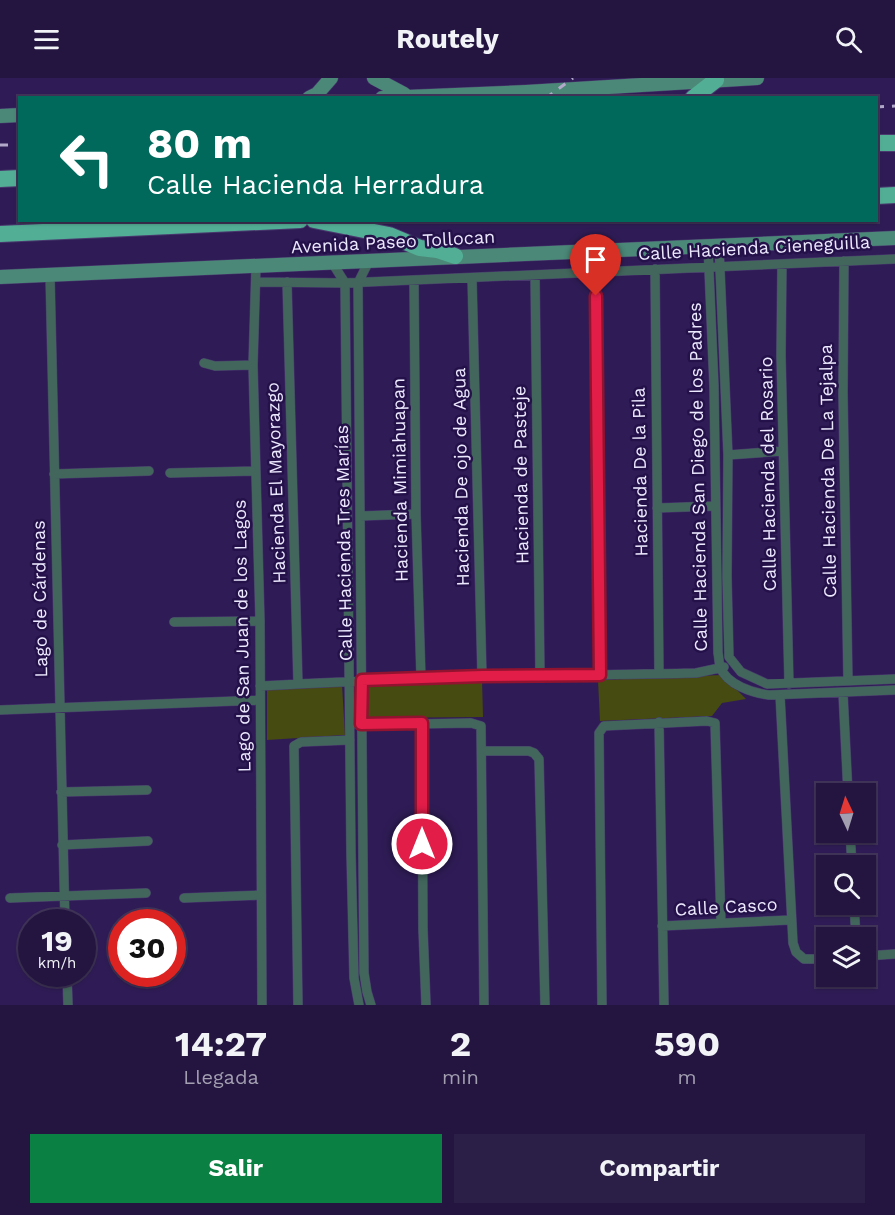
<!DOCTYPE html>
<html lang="es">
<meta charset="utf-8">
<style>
:root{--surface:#231540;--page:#2b1e47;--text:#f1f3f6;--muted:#a39fb1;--line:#403459;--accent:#0b8043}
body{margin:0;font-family:"Work Sans",sans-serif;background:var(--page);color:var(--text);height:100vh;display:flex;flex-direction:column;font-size:22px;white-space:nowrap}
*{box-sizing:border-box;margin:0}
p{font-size:20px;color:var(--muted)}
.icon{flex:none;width:33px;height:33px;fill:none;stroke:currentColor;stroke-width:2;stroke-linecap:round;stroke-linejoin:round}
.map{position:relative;height:927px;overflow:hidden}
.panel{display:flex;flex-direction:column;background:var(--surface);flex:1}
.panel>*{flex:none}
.top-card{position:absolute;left:18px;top:18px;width:860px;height:126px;border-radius:0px;box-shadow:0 2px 4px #0004,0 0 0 2px var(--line);background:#00695c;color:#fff;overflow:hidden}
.needle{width:39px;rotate:356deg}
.fabs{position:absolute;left:816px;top:705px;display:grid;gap:12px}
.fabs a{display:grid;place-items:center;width:60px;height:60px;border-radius:0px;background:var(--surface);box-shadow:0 2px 4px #0004,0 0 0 2px var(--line);font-size:30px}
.speed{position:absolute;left:18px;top:831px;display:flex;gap:12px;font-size:30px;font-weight:700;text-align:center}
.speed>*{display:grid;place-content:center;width:78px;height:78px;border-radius:50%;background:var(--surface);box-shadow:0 2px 4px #0004,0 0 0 2px var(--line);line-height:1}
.speed small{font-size:15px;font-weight:400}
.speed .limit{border:9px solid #d22;background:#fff;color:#111}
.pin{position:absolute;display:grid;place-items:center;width:51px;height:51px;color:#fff;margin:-62px -26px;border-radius:50% 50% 50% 0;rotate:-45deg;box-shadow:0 0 6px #0007}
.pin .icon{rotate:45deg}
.me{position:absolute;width:66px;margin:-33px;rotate:0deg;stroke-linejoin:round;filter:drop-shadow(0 0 4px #0008)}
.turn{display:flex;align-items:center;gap:21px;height:126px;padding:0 30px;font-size:27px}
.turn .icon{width:78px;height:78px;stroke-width:2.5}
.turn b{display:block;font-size:42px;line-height:51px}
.eta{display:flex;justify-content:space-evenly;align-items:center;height:102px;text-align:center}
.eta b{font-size:36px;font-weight:700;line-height:42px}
.cta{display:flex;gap:12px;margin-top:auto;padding:12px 30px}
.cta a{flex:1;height:69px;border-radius:0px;background:var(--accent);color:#fff;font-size:24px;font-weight:700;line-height:69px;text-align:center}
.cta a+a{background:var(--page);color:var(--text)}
header{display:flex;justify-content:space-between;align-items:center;height:78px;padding:0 30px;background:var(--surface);font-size:27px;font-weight:700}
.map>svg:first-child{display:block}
</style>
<header><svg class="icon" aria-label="menu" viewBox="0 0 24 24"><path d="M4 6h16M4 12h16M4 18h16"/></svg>Routely<svg class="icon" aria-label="search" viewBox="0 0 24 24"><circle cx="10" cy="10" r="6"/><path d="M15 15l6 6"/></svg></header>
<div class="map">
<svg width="895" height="927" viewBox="0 0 895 927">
<rect width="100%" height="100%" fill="#2f1c56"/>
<path fill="#464b11" d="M722,597l24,24 -24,4 -10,13 -112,5 -2,-41z
M482,601l1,38 -119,1 -1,-36z
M342,607l3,50 -78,5v-51z"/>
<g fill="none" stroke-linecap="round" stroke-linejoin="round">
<g stroke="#49396e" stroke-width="10">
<path id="minor" d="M719,168l9,209 -1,122 2,80 12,15 26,12 128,-5
M708,169l6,139 4,267c1,5 1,10 2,14 7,18 33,26 49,28l126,-5
M844,183l-1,132 5,288
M368,185l-10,20 6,690 3,19 4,13
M333,186l12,19 6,570 3,125 5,27
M782,186l-1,91 8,329
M256,188l-3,99 7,256 2,384
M655,191l4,404
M596,194l4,403
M50,197l15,647
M535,197l5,400
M472,200l10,398
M414,202l2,234 5,164
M256,204l89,1 550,-24
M287,204l11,402
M204,285l11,3 38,-1
M728,377l55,-4
M170,395l85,-2
M54,396l95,-3
M657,430l58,-2
M360,438l56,-2
M174,544l86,-1
M260,608c146,-8 291,-10 436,-13l28,-6
M843,615l5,101
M780,617l13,248 3,9 8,7h22
M0,632l260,-10
M659,644l5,283
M422,645l1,206 3,76
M358,647l113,-2 10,3 3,279
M482,673h47l5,2 5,6 6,246
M61,714l86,-2
M850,754l2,34
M62,767l86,-4
M10,820l136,-5
M184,820l77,-3
M854,826l2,34
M662,848l128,-6
M866,878l29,-2
M67,896l1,31
M298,927l-4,-259 7,-4 49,-2
M602,927l-3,-272 5,-7 103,-5 8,2 6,200"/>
</g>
<g stroke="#49396e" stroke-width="15">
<path id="secondary" d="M374,0l30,16
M309,20l8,-4 14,-16
M382,20l144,-6 231,-14
M0,38l20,-1
M0,199l895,-39"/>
</g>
<g stroke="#49396e" stroke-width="18">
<path id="trunk" d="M693,20l23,-18
M876,65h19
M0,101l20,-1
M876,118l19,-1
M314,142l75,15 31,13 17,2 18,6
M0,156l300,-14"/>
</g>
<use href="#minor" stroke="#42665c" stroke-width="9"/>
<use href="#secondary" stroke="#4b8877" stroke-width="14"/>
<use href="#trunk" stroke="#53ae96" stroke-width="16"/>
<path stroke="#b2a9ca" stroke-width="3" stroke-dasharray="8 8" stroke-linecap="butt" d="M546,20l27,-20
M876,29l19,-1
M0,67h20"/>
</g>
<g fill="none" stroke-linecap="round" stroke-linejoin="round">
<g stroke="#92132f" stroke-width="15">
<path id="route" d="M422,766v-121l-61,1 1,-44 120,-4 118,-1 -4,-379"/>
</g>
<use href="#route" stroke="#e11d48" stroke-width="10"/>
</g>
<g text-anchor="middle" stroke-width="5" stroke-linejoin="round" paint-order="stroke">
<g font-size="18" fill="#ece8fe" stroke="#25114a">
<text transform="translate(393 164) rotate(-3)" y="6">Avenida Paseo Tollocan</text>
<text transform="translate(754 170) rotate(-3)" y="6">Calle Hacienda Cieneguilla</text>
<text transform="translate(828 393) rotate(-91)" y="6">Calle Hacienda De La Tejalpa</text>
<text transform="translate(640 394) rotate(-91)" y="6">Hacienda De la Pila</text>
<text transform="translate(768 396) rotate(-91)" y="6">Calle Hacienda del Rosario</text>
<text transform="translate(521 397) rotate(-91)" y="6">Hacienda de Pasteje</text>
<text transform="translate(461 399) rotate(-91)" y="6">Hacienda De ojo de Agua</text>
<text transform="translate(698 399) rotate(-91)" y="6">Calle Hacienda San Diego de los Padres</text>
<text transform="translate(400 402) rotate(-91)" y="6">Hacienda Mimiahuapan</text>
<text transform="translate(276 405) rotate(-92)" y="6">Hacienda El Mayorazgo</text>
<text transform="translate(344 465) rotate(-91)" y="6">Calle Hacienda Tres Marías</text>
<text transform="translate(40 521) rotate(-91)" y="6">Lago de Cárdenas</text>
<text transform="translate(242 558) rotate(-91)" y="6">Lago de San Juan de los Lagos</text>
<text transform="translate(726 829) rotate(-3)" y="6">Calle Casco</text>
</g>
</g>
</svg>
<div class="fabs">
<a><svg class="needle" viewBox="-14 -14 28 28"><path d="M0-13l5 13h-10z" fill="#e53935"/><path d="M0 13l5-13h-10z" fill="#a39fb1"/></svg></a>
<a><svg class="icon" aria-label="search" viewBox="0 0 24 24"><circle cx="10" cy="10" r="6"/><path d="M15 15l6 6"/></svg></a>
<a><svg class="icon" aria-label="layers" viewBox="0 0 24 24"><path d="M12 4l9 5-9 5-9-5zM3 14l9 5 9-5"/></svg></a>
</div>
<div class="speed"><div>19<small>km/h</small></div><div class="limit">30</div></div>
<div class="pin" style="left:596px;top:218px;background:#d93025"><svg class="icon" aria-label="arrive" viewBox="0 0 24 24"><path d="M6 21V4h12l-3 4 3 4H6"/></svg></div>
<svg class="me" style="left:422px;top:766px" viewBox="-20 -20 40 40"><circle r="17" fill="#e11d48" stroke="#fff" stroke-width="3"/><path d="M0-11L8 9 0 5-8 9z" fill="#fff"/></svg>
<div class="top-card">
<div class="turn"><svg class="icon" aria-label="left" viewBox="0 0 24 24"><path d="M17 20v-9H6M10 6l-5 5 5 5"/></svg><div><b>80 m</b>Calle Hacienda Herradura</div></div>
</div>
</div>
<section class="panel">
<div class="eta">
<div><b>14:27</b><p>Llegada</p></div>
<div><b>2</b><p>min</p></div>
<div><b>590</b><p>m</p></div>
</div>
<div class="cta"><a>Salir</a><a>Compartir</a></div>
</section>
